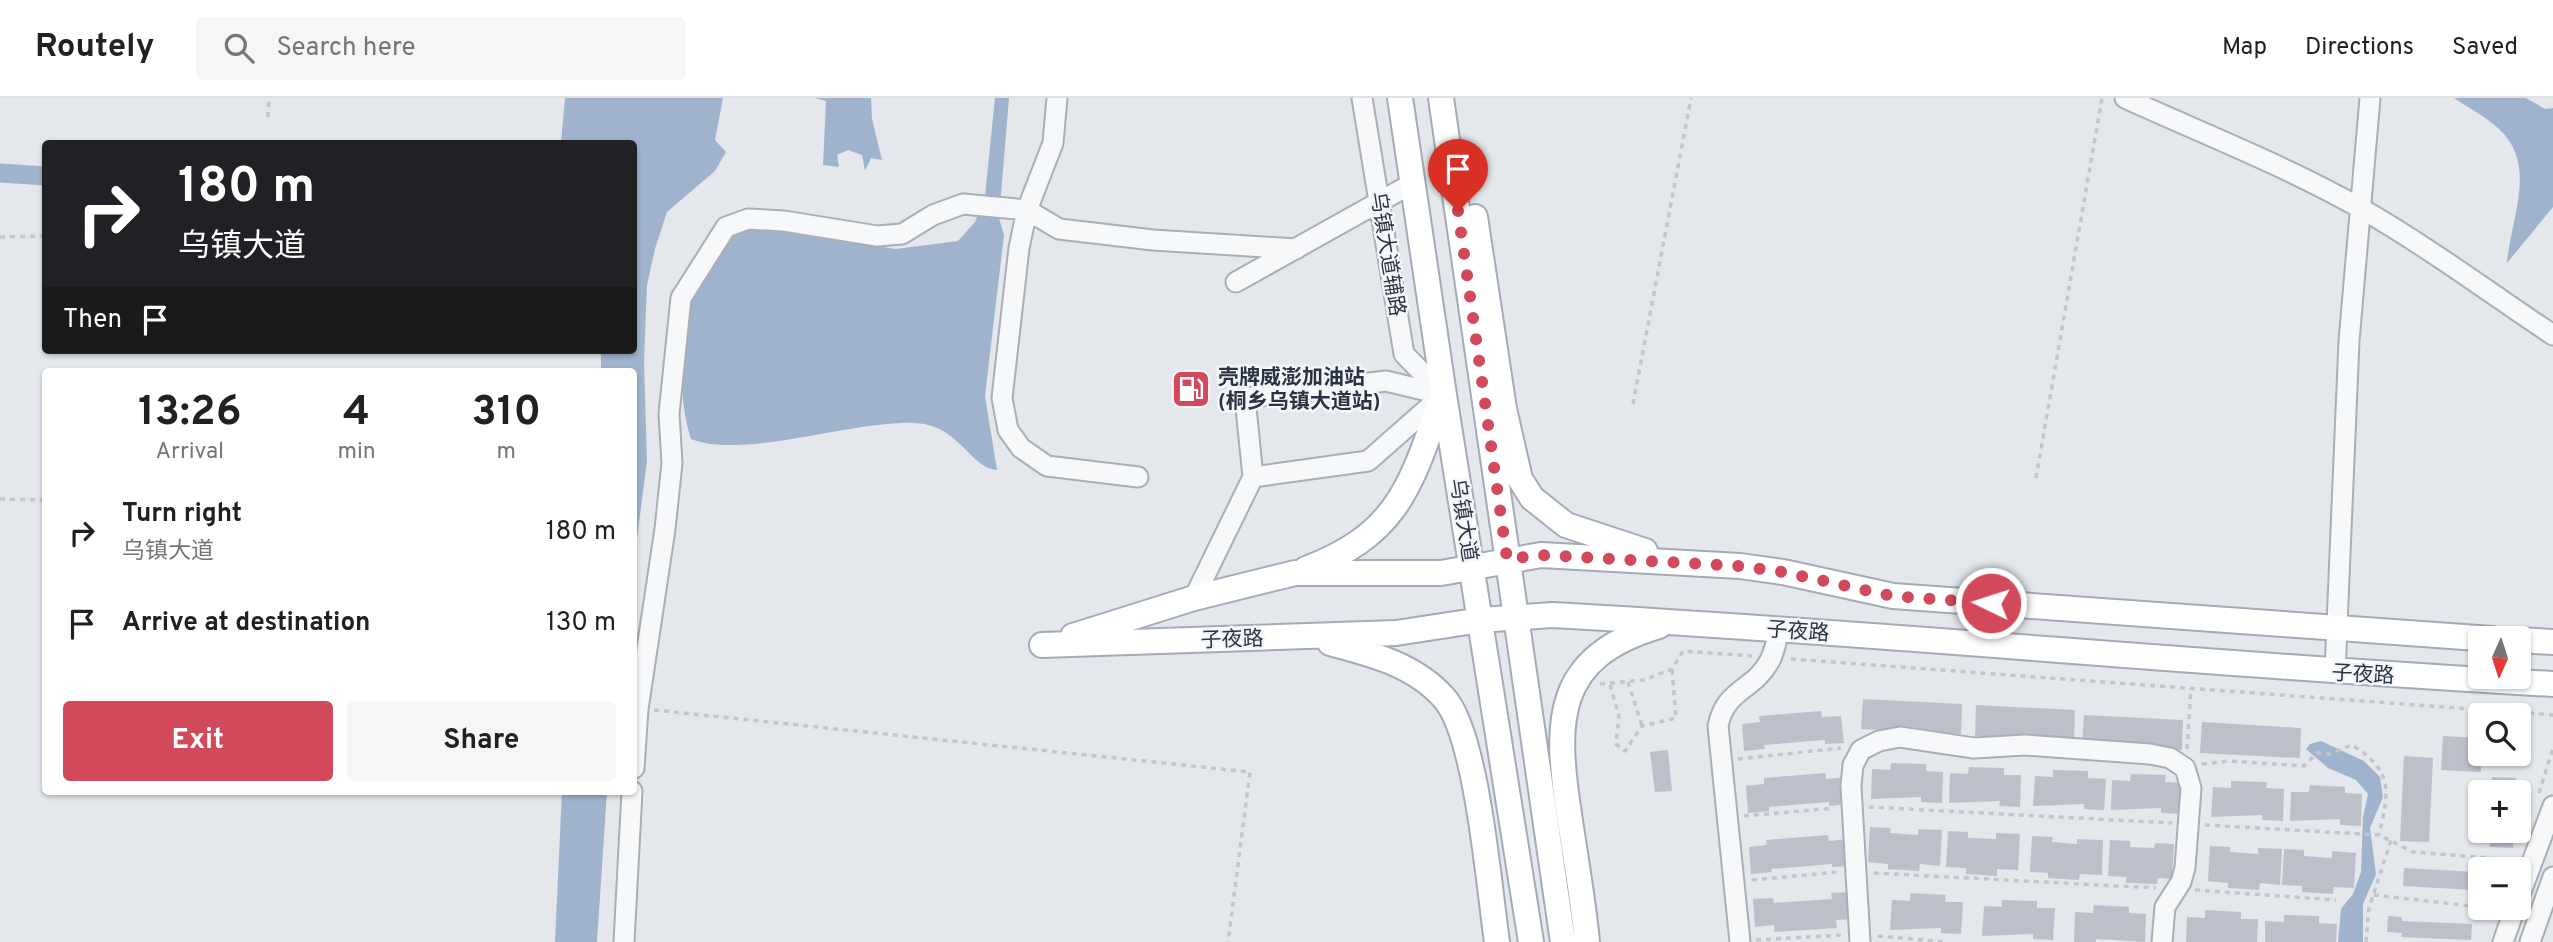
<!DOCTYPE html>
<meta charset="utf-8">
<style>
:root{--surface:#fff;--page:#f6f6f6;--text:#202124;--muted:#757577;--line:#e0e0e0;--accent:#d1495b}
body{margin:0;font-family:Overpass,"Noto Sans SC",sans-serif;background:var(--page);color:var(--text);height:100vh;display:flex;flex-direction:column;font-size:26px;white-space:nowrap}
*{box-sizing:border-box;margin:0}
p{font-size:23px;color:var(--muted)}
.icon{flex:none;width:38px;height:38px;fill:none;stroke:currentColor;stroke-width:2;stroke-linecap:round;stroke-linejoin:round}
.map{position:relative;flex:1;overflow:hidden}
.panel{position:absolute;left:42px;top:270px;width:595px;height:427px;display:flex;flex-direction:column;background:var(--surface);border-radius:7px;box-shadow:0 2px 5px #0004}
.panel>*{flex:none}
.hud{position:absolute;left:42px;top:42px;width:595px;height:214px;border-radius:7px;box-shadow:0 2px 5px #0004;background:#202124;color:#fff;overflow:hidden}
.needle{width:46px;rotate:183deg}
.controls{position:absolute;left:2468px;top:528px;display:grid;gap:14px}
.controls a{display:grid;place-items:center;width:63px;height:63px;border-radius:7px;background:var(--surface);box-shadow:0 2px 5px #0004;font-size:35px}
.pin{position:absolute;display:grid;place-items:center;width:60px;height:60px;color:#fff;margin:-72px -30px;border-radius:50% 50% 50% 0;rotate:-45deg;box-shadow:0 0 7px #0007}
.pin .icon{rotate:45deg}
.me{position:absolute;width:77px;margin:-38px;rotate:274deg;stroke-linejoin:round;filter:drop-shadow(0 0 5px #0008)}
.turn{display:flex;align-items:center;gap:24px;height:147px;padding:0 21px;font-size:32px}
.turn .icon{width:91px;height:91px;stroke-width:2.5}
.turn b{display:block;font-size:49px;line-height:60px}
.then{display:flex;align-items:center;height:66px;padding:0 21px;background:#0003;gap:14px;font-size:26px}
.eta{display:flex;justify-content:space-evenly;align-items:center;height:119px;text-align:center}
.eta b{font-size:42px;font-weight:700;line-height:49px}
.button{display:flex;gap:14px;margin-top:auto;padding:14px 21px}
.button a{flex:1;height:80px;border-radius:7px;background:var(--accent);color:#fff;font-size:28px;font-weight:700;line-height:80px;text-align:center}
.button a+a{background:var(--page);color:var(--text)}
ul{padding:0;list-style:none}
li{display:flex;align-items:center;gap:21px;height:91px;padding:0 21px}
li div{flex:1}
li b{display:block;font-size:26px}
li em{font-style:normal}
header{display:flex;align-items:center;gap:42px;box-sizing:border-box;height:98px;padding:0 35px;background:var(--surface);border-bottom:2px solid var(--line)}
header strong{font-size:33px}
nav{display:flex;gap:38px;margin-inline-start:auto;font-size:24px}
.search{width:490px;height:63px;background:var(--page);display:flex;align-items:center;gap:18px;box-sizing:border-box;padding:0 24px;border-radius:7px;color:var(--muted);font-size:26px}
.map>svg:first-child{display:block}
</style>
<header>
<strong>Routely</strong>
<div class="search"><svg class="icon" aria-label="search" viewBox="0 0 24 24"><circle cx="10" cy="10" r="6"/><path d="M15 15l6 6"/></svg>Search here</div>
<nav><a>Map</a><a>Directions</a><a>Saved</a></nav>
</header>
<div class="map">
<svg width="2553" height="844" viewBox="0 0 2553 844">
<rect width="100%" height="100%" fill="#e4e7ec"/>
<path fill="#9fb4cc" d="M565,0h158l-8,42 11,12 -11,19 -48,41 -12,37 -8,36 -3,77 3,99 -13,100v-190h-33v-21h33v-206l-73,-1z
M815,0h56l1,21 10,41 -11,-2 -6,13 -3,-16 -14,-5 -11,5 2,12 -16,-2 3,-64z
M995,0h14l-10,120 5,17 -19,161 12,74c-29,-3 -36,-44 -81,-47 -62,-3 -173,37 -225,16 -14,-42 -12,-107 5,-149 8,-19 25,-38 36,-55l37,-10 32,10 95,14 62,-8 17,-19 10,-26z
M2454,0h72l19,11 8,-1v99l-46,56c4,-46 31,-98 -8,-134 -13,-12 -30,-21 -45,-31z
M2321,643l43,20 16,16 3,20 -13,31 6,46 -13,30v38h-25l3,-33 12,-15 8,-22 2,-55 5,-23 -12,-14 -28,-12 -22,-19 4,-5z
M562,693h45l-10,151h-42z"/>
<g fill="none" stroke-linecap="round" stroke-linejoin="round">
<path stroke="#9fb4cc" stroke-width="19" d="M0,75l46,3"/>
</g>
<path fill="#bbc0ca" d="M1863,601l99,5 -1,30 -100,-5z
M1976,607l99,5 -1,31 -99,-5z
M1821,613l1,6 19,-1 3,27 -19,1v-4l-61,5 1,4 -21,2 -2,-27 18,-2 -1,-6z
M2084,617l99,5 -1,30 -100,-5z
M2202,624l99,6 -1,30 -100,-5z
M2443,638l37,2 1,34 -40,-2z
M1668,652l4,41 -17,1 -5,-40z
M2404,658l29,2 -4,84 -29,-1z
M1891,665l35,1v7l17,1 -1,31 -21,-1v-5l-50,2 1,-30 18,1z
M1969,669l35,1v7h17l-1,32 -21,-1 1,-5 -51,2 1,-30 18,1z
M2053,672l35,1v7l18,1 -2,31 -20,-1v-5l-51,2 2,-30 18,1z
M1826,675v6l19,-2 3,27 -19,2v-4l-60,5v4l-21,2 -2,-27 18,-2v-6z
M2131,676l35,1 -1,7 18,1 -1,31 -21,-1v-5l-50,2 1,-30 18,1z
M2492,679l24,1 -1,15h-23z
M2231,683l36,1 -1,6 18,1 -1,32 -21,-1v-5l-51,2 2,-30 18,1z
M2310,687l35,2v6l17,1 -1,32 -21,-1v-6l-50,2 1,-29h18z
M1870,729l21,1 -1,5 28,2v-6l24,1 -2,36 -20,-2 -1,7 -31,-2v-5l-20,-2z
M1948,733l20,1v6l28,1v-6l24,1 -2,36 -21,-1v7l-31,-2v-6l-20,-1z
M2490,733h24l-1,17 -23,-1z
M1828,737l1,6 19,-2 2,27 -18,1v-3l-61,5 1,3 -21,2 -2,-27 18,-2 -1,-5z
M2032,738l21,1 -1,5 25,2v-5l26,1 -1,35 -22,-1 -1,6 -31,-2v-5l-18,-1z
M2110,742l20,1v6l24,1 1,-5 19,1 -2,35 -14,-1 -1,6 -31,-1v-6l-18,-1z
M2210,748l20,1v5l28,2v-6l24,1 -2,36 -20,-2 -1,7 -31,-2v-5l-20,-2z
M2284,751l20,1v6l28,2v-7l24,2 -2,35 -20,-1 -1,7 -31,-2v-6l-20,-1z
M2404,770l72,4v4h4v21h-7v-7l-70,-4z
M1851,794l2,27 -17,1 1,8 -63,4v-7l-19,2 -2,-28 20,-1 1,5 58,-4 -1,-6z
M1910,795l36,2 -1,7h18l-2,32 -20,-1v-5l-51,2 2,-30 18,1z
M2002,802l35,1v7h18l-2,32 -20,-1v-5l-51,2 2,-30 18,1z
M2094,807l35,2v6l17,1 -1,28 -49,-3v3h-22l1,-30 18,1z
M2205,812l36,2v7h17l-1,23h-71l1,-25 18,1z
M2284,817l35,1v7l18,1 -1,18h-71v-21l19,1z
M2388,818l14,1v4l70,3 -1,16 -70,-3 1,-4 -15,-1z"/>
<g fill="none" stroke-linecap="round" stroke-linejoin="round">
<g stroke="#a9aeb7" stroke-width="23">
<path id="minor" d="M1057,0l-4,45 -26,67 -8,38 -17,150 6,32 13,18 26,18 91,11
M1362,0l42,256 40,41
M2125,0c79,36 161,68 237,111 66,38 128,84 191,126
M1236,184l177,-99
M1253,379l115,-16 75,-66
M1194,500l59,-121 -8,-79 141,-17 58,14
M2335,574l14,-331 21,-243
M634,670l4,-59 27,-180 7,-66 -3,-49 12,-116 45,-71 22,-8 36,2 93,15 25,-2 31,-19 30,-11 64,6 32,19 94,11 143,9
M2518,802l35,-94
M624,844l8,-151
M1740,844l-22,-216c8,-38 35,-35 51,-64 6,-10 7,-21 10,-32
M1860,844l-9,-156 2,-21 8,-15 18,-9 21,-4 74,11 51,-3 125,9 20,4 15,10 6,20 -6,80 -4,14 -16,25 -3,35
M2503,844l12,-34
M2530,844l23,-65"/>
</g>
<g stroke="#a3abb8" stroke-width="28">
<path id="major" d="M1400,0l44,297 87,547
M1441,0l122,844
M1475,119l29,192 16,70 12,19 34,27 79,26
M1306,471c95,-36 105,-86 137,-174
M1073,538l121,-38 101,-25h146l100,-18 199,11 43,6 110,24 599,43
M2518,542l35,2
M1330,545c42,11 85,22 114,55 33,36 45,190 53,244
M1042,547l354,-12 85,-13 71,-5c334,18 667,51 1001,69
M1587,844c-4,-43 -12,-86 -18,-128 -14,-92 -16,-157 90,-188"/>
</g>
<path stroke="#c2c5cb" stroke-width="3.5" stroke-dasharray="5 5" stroke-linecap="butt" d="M268,19l1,-19
M0,139l46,-1
M1633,306l58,-306
M2036,380l66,-380
M0,401l46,1
M1791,561l762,56
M1628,584l14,44
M1600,586l44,-4 28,-11 11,-18 69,5
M1610,587l9,31 -3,28 9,7 17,-25 34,-8 -4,-49
M654,612l596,62 -22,170
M2187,651l4,-61
M1738,661l103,-11
M2202,666l28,-3 74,5 13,-13 12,1 23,-9c42,26 37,47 27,90
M2539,695l14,-45
M1869,709l303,16
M1744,718l90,-8
M2205,727l174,10 34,17 101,8
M1874,775l282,15
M1752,782l86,-8
M2195,792l141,10
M2374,797l106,12
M1878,838l68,6
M1756,842l87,-5
M2366,844l3,-34 22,-68"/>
<use href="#minor" stroke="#f7f8fa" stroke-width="19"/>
<use href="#major" stroke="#fff" stroke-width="24"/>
</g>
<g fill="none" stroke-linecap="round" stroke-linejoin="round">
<path stroke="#d1495b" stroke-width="12" stroke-dasharray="0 21.6" d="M1458,113l49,348 34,-4 199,11 43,6 109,24 99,7"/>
</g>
<defs>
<g id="fuel-square" transform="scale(2.0125)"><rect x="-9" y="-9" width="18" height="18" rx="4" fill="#d1495b" stroke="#f4f6f9"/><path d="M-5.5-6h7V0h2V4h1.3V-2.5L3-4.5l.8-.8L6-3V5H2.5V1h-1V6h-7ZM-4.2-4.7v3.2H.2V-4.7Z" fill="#fff"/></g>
</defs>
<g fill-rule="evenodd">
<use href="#fuel-square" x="1191" y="291"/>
</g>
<g text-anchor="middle" stroke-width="5" stroke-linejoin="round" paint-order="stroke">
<g font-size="21" fill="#2b3445" stroke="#f4f6f9">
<text transform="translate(1388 156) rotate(81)" y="7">乌镇大道辅路</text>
<text transform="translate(1464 422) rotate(81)" y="7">乌镇大道</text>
<text transform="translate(1798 533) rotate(4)" y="7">子夜路</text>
<text transform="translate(1232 541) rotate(-2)" y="7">子夜路</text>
<text transform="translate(2363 576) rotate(3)" y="7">子夜路</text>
</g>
<g font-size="21" font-weight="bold" fill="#2b3445" stroke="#f4f6f9" text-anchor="start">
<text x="1218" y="286">壳牌威澎加油站<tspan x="1218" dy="24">(桐乡乌镇大道站)</tspan></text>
</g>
</g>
</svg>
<div class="controls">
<a><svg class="needle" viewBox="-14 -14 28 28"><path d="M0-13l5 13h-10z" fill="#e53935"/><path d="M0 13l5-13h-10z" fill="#757577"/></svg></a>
<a><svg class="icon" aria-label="search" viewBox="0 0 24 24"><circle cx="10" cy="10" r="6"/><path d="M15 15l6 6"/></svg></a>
<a>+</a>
<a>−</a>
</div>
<div class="pin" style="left:1458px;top:113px;background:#d93025"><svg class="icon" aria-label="arrive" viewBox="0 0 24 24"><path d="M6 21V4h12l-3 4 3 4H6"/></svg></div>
<svg class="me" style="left:1991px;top:505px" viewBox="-20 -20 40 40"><circle r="17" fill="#d1495b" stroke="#fff" stroke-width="3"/><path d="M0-11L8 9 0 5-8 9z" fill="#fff"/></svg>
<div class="hud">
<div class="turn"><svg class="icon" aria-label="right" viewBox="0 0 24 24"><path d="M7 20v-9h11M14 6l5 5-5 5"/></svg><div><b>180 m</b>乌镇大道</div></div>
<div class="then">Then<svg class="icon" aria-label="arrive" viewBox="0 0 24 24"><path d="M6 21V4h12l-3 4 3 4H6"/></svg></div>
</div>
<section class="panel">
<div class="eta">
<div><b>13:26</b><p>Arrival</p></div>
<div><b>4</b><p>min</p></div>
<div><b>310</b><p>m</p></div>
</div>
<ul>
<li><svg class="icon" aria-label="right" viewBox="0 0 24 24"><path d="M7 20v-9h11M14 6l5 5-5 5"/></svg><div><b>Turn right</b><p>乌镇大道</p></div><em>180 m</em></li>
<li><svg class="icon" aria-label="arrive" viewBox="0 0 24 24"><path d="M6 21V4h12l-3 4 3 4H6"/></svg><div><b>Arrive at destination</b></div><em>130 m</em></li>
</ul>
<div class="button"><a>Exit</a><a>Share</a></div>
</section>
</div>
